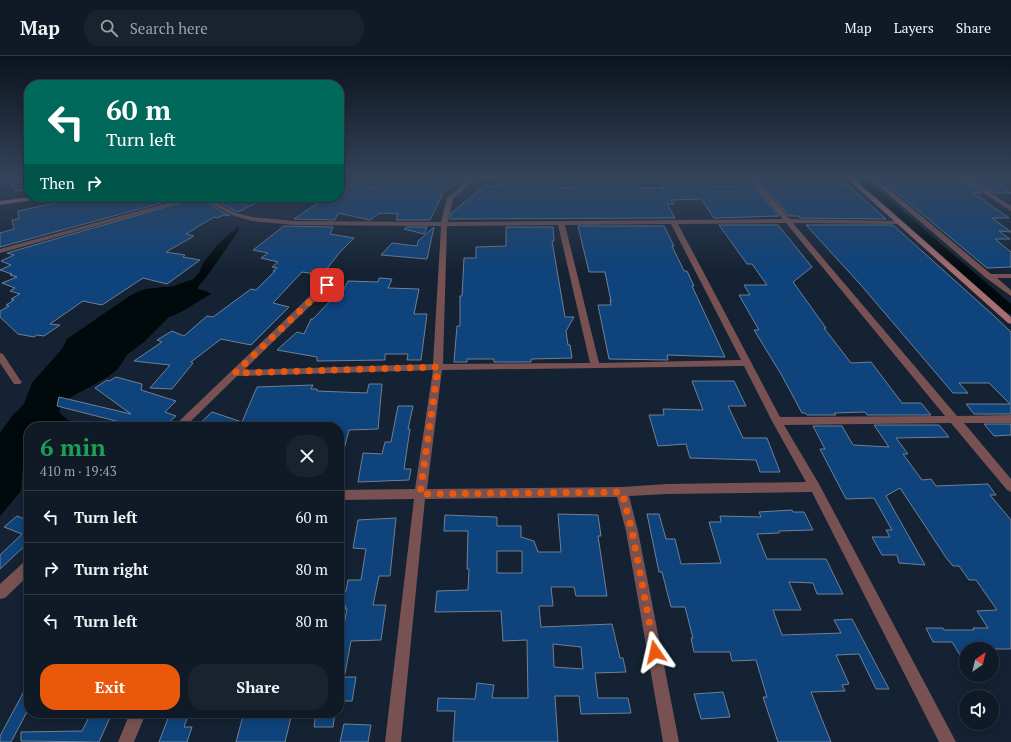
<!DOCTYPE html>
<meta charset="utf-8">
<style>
:root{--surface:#0f1a26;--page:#18232e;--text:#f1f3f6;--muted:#9ba1a7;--line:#2f3843;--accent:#ea580c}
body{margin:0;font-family:"PT Serif",serif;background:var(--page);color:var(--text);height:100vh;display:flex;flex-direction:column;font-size:15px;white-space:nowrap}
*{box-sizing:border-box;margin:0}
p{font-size:13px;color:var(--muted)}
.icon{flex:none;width:22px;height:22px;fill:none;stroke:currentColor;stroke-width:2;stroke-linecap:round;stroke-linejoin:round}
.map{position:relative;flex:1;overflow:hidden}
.details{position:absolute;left:24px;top:366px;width:320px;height:296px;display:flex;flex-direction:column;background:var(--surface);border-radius:16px;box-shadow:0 2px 10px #0003,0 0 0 1px var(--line)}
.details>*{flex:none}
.banner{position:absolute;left:24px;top:24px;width:320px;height:122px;border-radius:16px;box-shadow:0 2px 10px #0003,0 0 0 1px var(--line);background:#00695c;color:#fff;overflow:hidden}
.needle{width:26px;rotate:34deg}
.controls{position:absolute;left:959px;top:586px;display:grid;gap:8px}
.controls a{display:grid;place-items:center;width:40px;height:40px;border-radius:50%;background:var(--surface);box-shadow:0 2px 10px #0003,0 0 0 1px var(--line);font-size:20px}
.pin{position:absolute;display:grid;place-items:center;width:34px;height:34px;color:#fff;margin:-17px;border-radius:8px;box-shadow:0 2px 6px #0006}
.me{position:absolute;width:44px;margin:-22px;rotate:349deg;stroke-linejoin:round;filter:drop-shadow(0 0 3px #0008)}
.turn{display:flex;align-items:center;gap:14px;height:84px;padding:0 16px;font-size:18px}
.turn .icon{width:52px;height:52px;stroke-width:2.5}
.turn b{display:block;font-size:28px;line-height:34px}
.then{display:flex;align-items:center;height:38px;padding:0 16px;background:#0003;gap:8px;font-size:15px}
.round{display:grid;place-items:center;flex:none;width:42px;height:42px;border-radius:16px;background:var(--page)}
.summary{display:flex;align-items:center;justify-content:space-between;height:68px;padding:0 16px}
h1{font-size:24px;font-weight:600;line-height:30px;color:#1e9e55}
.action{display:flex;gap:8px;margin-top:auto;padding:8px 16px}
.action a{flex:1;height:46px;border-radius:16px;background:var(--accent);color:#fff;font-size:16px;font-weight:600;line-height:46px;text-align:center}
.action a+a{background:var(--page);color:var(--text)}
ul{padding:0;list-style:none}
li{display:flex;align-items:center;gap:12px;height:52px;padding:0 16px;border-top:1px solid var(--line)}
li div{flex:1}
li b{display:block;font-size:15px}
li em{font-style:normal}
header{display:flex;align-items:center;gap:24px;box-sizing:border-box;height:56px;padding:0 20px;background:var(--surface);border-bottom:1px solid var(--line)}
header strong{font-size:19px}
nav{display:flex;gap:22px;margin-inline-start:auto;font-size:14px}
.search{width:280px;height:36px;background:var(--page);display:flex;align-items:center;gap:10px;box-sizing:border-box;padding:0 14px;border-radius:16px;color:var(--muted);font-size:15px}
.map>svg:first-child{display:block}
</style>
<header>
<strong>Map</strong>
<div class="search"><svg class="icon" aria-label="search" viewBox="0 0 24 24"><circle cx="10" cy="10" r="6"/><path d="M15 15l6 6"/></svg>Search here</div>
<nav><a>Map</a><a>Layers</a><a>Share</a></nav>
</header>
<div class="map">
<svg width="1011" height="686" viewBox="0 0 1011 686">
<rect width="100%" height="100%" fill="#142233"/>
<path fill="#00090b" d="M239,170v4l-29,42 -12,15v2l8,2 5,3 -32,19 -10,4 -24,24 -18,14 -10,15 -11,8 -44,24 -3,10 11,10 -5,5h-36v34l-6,5 -2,25 -21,25v-83l12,-17 12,-12 8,-21 30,-34 5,-10 64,-44 14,-6 29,-3 19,-7 6,-6 4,-10 15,-19z"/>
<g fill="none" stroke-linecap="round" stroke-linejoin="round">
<path fill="#00090b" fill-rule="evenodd" d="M853,121h10l148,127v10l-4,-1z"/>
</g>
<path fill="#0e437c" stroke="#6f8094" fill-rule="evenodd" d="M10,121h19v13l-14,1z
M375,121l89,2 -20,12 -14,29h-34l2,-6 -15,-1 -5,1 -8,6 -32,-7 -3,7 -41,-1 24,-16h-3l11,-6h13v-6l16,-8 19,6z
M766,121h57l5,6 20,2 38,34 -86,-1 -2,-2h-9l-30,-36h10z
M878,121h80l23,16h-8l36,25h-17l19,14 -12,-1 11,8h-15l16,13v15l-24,1z
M970,121h19l22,16h-17z
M737,124h12l30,36 -65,2 -13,-19 -30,1 3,4h-7l8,14 -225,1 1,-6 35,-28 12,2v-2l5,-1h51l1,4 23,-1v-3h59l4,4h23l-2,-5h45l1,3h33z
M83,141h100l-183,50v-14l14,-4 -2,-9 7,-1 -1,-8z
M200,141h4l10,10 16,9 -6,-1 -7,3 -3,-1 -28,17 8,2 -28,16 19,3 -2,2 17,3 -33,24 -24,-6 -41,27 -19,-4 -33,23 10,1 -16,11 -7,-1 -3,2 -16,-3 -18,-17v-6l9,-5 -3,-1 8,-5 -3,-1 9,-5 -10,-3 5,-3 -13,-5 15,-6 -7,-2 2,-1 -12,-4 11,-5 -10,-4 13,-6 -7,-2z
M215,141h54l-31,15 -18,-9z
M719,169h59l34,42 -19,15 33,46h-2l27,35 20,-1 31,41h19l10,12h-64l-2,-3 -31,1 2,2h-29l-2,-2h-3l-21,-39 -27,-44h5l-20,-35h11l-6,-10h23l-15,-21h-5z
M806,169h87l100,90 18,17v82h-37l-8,-10h44l-21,-21h-30l9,10h-15l-93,-109z
M284,170l49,1 -3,7 24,4 -14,14 -18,23 -20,-3 -29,31 16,4 -38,38 -30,-6 -30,23 2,1 -21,26 -22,-1 20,-23 -36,-4 28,-19 -5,-2 15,-9 12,5 23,-20 6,1 38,-28 5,1 19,-19h-2l4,-3 -5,-1 6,-5 -17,-4 7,-5 -15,-3z
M578,170h86l10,20h-2l12,25h3l7,15h-2l33,71 -58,-2 1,5 -59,-1 -11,-54h13l-1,-5 1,1 -6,-29h-16z
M406,171h21l-3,7 -20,-5z
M434,171l-7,32 -46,-4 11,-12 25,3 1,-5z
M506,171h47l1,14h-2l13,76h9l-8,14 2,14h2l2,13 -41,1v3h-37v-3h-27v3h-13l3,-36h3v-30h2l2,-38h12v-11l30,-1z
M379,222l13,1 -4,9 31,1 -5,25h13l-6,46h-14l1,-6h-23v6l-68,1v-4l-40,-7 20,-18 7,2 7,-15h2l18,-19 7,1 10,-20 30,1z
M116,321l26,7 -1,6 35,11 -11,11 11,4 -9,8 -1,3h-47l5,-4 -67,-17 2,-9 72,17 -36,-26 12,-8 2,1z
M692,325h42l12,25h-18l15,32h24l13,34h-20l-4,-12 -66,-2 -4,-14 -28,2 -9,-31h15l-1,-6 40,1z
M369,328h13l-4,45 -29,1 -6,23h-4v-26h-143l16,-15 30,10 15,-35 56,-2 -2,4h6v2l50,2z
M398,350h15l-5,23h2l-6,40h7l-2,11 -51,2 5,-29 19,1 3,-12h6z
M984,368h27v11l-17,1z
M874,369h65l10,12 -53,1 12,16h-5l19,26 9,-1 5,7 52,-2 8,11h-6l21,25v129h-45v16l-14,-23h-19l-7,-14h17l1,2h30l-1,-2h15l-11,-17 20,-1 -21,-30h-7l-10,-14h-6l-6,-7 -47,-71 -14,8 39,69 -26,-2 -2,-8h-15l-10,-18h18l-4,-7h6l-18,-32 -28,1 -26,-50h5l-12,-23h29l11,19 36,2z
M792,454l1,2h11l9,18 -34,1v2l-22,1 10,25h59l17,35h-26l-4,-11 -24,-1 12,28h-28l9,25 59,-2 -7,-13 18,-1 37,70h-13l-17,-35 -23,1 13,29 -7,1 3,6 -34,1 20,50h-53l-15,-45h4l-11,-37 -24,1 -2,-9h-36l-3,-14h2l-8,-31h-14l-9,-35h-3l-12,-58h12l7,25h9l6,25 40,-1 -12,-41h12l-1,-6 41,1 -2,-5z
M558,458l40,1 3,21h-3l9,60h-31l-2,-9h-23l2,19h-14l2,21 71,-3 8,34h3l3,14 -31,1 3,25h30l3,15 -50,1 -2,-18h-24l3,46h-105l2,-31h-18l1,-13 37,1 2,-16 17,2 -2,13h36l-1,-58 -24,1 -2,-30 -66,1 2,-21 31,-1 1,-21h-2l1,-38h-24l1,-16 52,2v9h24v11l13,4 4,11h23zM497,495h25v22h-25zM553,588l28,3 2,22 -29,-2z
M17,460l12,5v21l-29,27v-14l22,-21 -18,-7z
M396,462l-6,58h-11l-6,29h13l-5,35 -30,1 -6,33 -6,-1v-24l8,-40h-2l1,-3h-7v-15h7l2,-11h13l5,-31 -13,-1 5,-28z
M339,621h17l-4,24h-13z
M29,626v26l-18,34h-11v-6z
M723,636l7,25 -29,2 -7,-25z
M91,657h21l-13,29 -78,-1v-9l61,-1z
M170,657h19l-5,14h8l-5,15h-28z
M272,657h20l-7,29h-49l7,-26h28z
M316,657h19l-2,14h-19z
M344,668l27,1 -3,17h-28z"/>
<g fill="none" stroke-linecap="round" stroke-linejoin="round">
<path fill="#785252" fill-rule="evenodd" d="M471,121h78l-3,2 -71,1 -22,19 -5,23 335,-3 -35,-42h6l36,42 110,2v2l-2,1 -105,-1 164,193 54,-1v8h-47l47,56v13l-4,-2 -56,-67 -167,2 35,59 137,258h-17l-127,-250 -145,2 -38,2 9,35 41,211h-16l-37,-211 -9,-34 -192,2 -24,243h-16l29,-243 -75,1v-10l76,-1 18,-119 -196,6 -52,51h-12l161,-154h6v4l-96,93 189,-6 8,-138 -147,-1 -42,-4 -20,-6 -17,-9 -9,-9h7l6,7 17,9 16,4 42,4 147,1 6,-24zM786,167l159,193 -165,1 -102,-193zM671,168l70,136 -142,3 -34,-138zM558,169l32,138 -147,1 4,-138zM744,310l28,55 34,61 -139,2 -45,3 -195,2 15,-119z
M868,121h7l116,97h20v4h-14l14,12v6l-25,-18z
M959,121h8l44,29v5z
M189,141h10l-199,56v-4z
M0,297l3,1 17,26 2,2 -2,2h-6l-14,-21z
M29,504v15l-24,23 -5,1v-15l24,-22z
M130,657h16l-12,29h-16z"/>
<path fill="#a86d6e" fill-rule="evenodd" d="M845,121h7l159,140v7l-3,-1z
M29,141h14l-3,2 -40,6v-4z"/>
</g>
<linearGradient id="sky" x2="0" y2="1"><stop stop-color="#0b131c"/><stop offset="0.56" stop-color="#34445b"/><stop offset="1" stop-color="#34445b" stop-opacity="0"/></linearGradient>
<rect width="1011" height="217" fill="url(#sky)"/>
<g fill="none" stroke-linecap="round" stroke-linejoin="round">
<path stroke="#ea580c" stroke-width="7" stroke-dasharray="0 12.6" d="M327,229l-92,88 203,-6 -18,127 202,-2 10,39 23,121"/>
</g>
</svg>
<div class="controls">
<a><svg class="needle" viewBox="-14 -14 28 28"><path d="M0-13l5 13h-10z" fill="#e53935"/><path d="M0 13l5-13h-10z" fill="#9ba1a7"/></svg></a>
<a><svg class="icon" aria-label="sound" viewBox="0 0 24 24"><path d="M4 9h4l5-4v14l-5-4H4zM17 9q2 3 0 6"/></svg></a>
</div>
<div class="pin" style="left:327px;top:229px;background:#d93025"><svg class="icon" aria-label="arrive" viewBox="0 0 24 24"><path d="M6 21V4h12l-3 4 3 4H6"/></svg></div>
<svg class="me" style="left:655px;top:596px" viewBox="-20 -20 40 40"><path d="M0-17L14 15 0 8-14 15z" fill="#ea580c" stroke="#fff" stroke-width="4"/></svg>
<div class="banner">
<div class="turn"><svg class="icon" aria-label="left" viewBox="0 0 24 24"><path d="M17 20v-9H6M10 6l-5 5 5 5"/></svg><div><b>60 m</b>Turn left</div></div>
<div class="then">Then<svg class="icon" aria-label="right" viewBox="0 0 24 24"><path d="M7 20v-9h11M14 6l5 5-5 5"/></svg></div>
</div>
<section class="details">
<div class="summary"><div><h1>6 min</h1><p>410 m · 19:43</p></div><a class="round"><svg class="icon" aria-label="close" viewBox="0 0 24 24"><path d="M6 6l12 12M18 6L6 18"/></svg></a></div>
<ul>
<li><svg class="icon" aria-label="left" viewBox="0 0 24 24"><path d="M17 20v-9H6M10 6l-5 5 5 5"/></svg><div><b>Turn left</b></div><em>60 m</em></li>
<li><svg class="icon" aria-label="right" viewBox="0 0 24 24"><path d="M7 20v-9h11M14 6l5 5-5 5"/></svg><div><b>Turn right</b></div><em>80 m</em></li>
<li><svg class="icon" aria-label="left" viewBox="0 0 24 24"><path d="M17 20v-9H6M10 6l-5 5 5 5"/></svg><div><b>Turn left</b></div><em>80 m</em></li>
</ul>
<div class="action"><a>Exit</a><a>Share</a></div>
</section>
</div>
